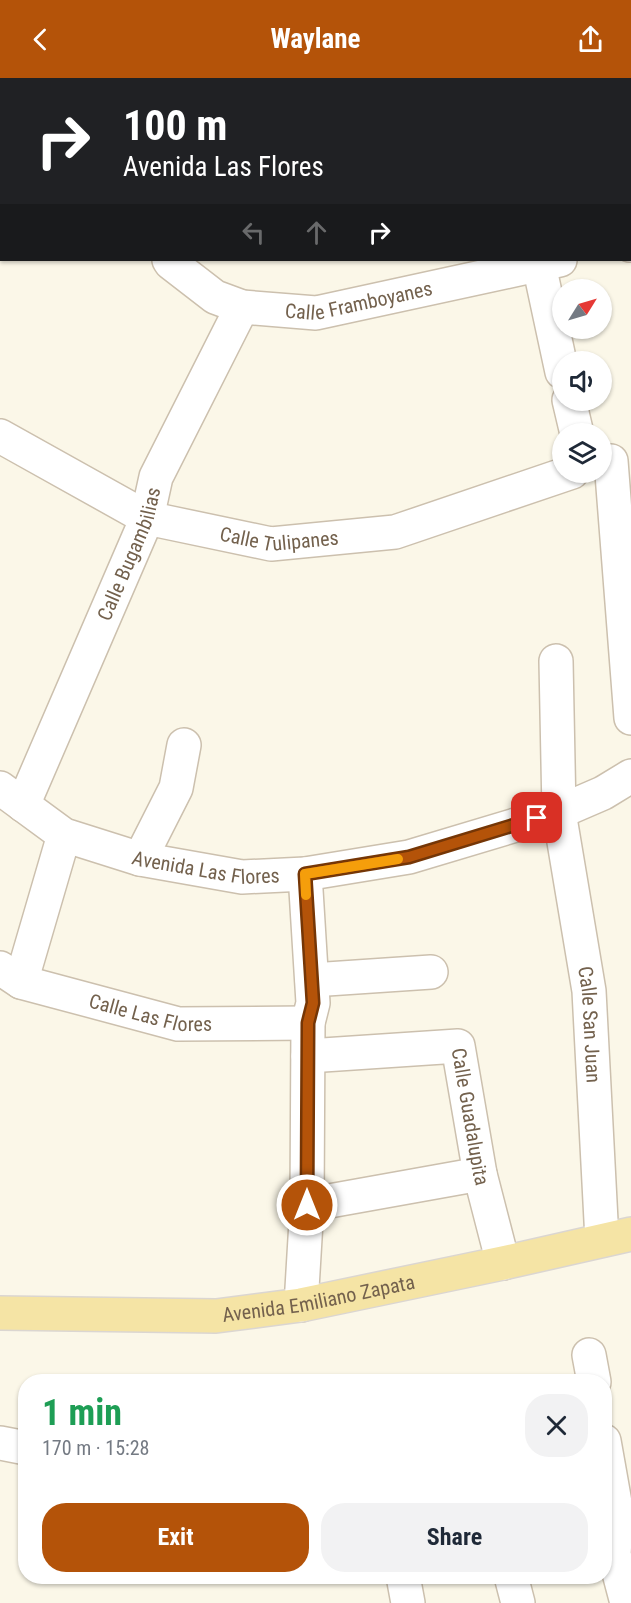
<!DOCTYPE html>
<meta charset="utf-8">
<style>
:root{--surface:#fff;--page:#f2f2f3;--text:#1f2937;--muted:#747a83;--accent:#b45309}
body{margin:0;font-family:"Roboto Condensed",sans-serif;background:var(--page);color:var(--text);height:100vh;display:flex;flex-direction:column;font-size:22px;white-space:nowrap}
*{box-sizing:border-box;margin:0}
p{font-size:20px;color:var(--muted)}
.icon{flex:none;width:33px;height:33px;fill:none;stroke:currentColor;stroke-width:2;stroke-linecap:round;stroke-linejoin:round}
.map{position:relative;flex:1;overflow:hidden}
.panel{position:absolute;left:18px;top:1296px;width:594px;height:210px;display:flex;flex-direction:column;background:var(--surface);border-radius:24px;box-shadow:0 2px 4px #0004}
.panel>*{flex:none}
.guide{position:absolute;left:0px;top:0px;width:632px;height:183px;box-shadow:0 2px 4px #0004;background:#202124;color:#fff;overflow:hidden}
.needle{width:39px;rotate:53deg}
.fabs{position:absolute;left:552px;top:201px;display:grid;gap:12px}
.fabs a{display:grid;place-items:center;width:60px;height:60px;border-radius:50%;background:var(--surface);box-shadow:0 2px 4px #0004;font-size:30px}
.pin{position:absolute;display:grid;place-items:center;width:51px;height:51px;color:#fff;margin:-26px;border-radius:12px;box-shadow:0 3px 9px #0006}
.me{position:absolute;width:66px;margin:-33px;rotate:0deg;stroke-linejoin:round;filter:drop-shadow(0 0 4px #0008)}
.turn{display:flex;align-items:center;gap:21px;height:126px;padding:0 24px;font-size:27px}
.turn .icon{width:78px;height:78px;stroke-width:2.5}
.turn b{display:block;font-size:42px;line-height:51px}
.lanes{display:flex;align-items:center;height:57px;padding:0 24px;background:#0003;justify-content:center;gap:30px;direction:ltr}
.lanes .off{opacity:.35}
.round{display:grid;place-items:center;flex:none;width:63px;height:63px;border-radius:24px;background:var(--page)}
.headline{display:flex;align-items:center;justify-content:space-between;height:102px;padding:0 24px}
h1{font-size:36px;font-weight:700;line-height:45px;color:#1e9e55}
.action{display:flex;gap:12px;margin-top:auto;padding:12px 24px}
.action a{flex:1;height:69px;border-radius:24px;background:var(--accent);color:#fff;font-size:24px;font-weight:700;line-height:69px;text-align:center}
.action a+a{background:var(--page);color:var(--text)}
header{display:flex;justify-content:space-between;align-items:center;height:78px;padding:0 24px;background:var(--accent);color:#fff;font-size:27px;font-weight:700}
.map>svg:first-child{display:block}
</style>
<header><svg class="icon" aria-label="back" viewBox="0 0 24 24"><path d="M15 5l-7 7 7 7"/></svg>Waylane<svg class="icon" aria-label="share" viewBox="0 0 24 24"><path d="M12 15V3M7 8l5-5 5 5M5 13v7h14v-7"/></svg></header>
<div class="map">
<svg width="631" height="1525" viewBox="0 0 631 1525">
<rect width="100%" height="100%" fill="#fbf7e8"/>
<g fill="none" stroke-linecap="round" stroke-linejoin="round">
<g stroke="#ccc0ae" stroke-width="36">
<g id="minor">
<path d="M48,0l1,2"/>
<path d="M94,0l2,2"/>
<path d="M284,2v-2"/>
<path d="M549,2v-2"/>
<path d="M630,167h1"/>
<path id="s1" d="M169,182l2,3 44,34 27,10 74,6 244,-53"/>
<path d="M538,182l24,112"/>
<path d="M569,322l8,34"/>
<path id="s2" d="M0,358l147,82 124,26 124,-12 177,-60"/>
<path d="M611,383l20,257"/>
<path id="s3" d="M556,583l3,151 30,179 13,249"/>
<path id="s4" d="M0,710l64,47 76,24 102,18 63,-3 104,-17 150,-45 44,-19 28,-17"/>
<path id="s5" d="M23,727l124,-287 9,-41 86,-170"/>
<path d="M140,781l36,-71 8,-43"/>
<path id="s6" d="M0,890l21,14 157,42 130,-1"/>
<path d="M312,902l119,-8"/>
<path d="M21,904l43,-147"/>
<path id="s7" d="M308,978l150,-10 22,128 23,89"/>
<path d="M307,1127l173,-31"/>
<path d="M301,1227l6,-100 1,-182 5,-20 -8,-129"/>
<path d="M589,1277l5,27"/>
<path d="M604,1363l13,73 -3,40 13,49"/>
<path d="M0,1365l26,5"/>
<path d="M403,1498l5,27"/>
<path d="M511,1498l7,27"/>
</g>
</g>
<g stroke="#dbd6d1" stroke-width="36">
<g id="major">
<path id="s8" d="M0,1235l216,3 85,-11 202,-42 128,-29"/>
</g>
</g>
<use href="#minor" stroke="#fff" stroke-width="33"/>
<use href="#major" stroke="#f5e4a5" stroke-width="33"/>
</g>
<g fill="none" stroke-linecap="round" stroke-linejoin="round">
<g stroke="#753606" stroke-width="15">
<path id="route" d="M307,1127l1,-182 5,-20 -8,-129 104,-17 128,-39"/>
</g>
<use href="#route" stroke="#b45309" stroke-width="10"/>
<path stroke="#f59e0b" stroke-width="10" d="M306,817l-1,-21 93,-15"/>
</g>
<g text-anchor="middle" stroke-width="4.5" stroke-linejoin="round" paint-order="stroke">
<g font-size="20" fill="#73614d" stroke="#fefaee">
<text dy="7" stroke="none"><textPath href="#s1" startOffset="206">Calle Framboyanes</textPath></text>
<text dy="7" stroke="none"><textPath href="#s2" startOffset="303">Calle Tulipanes</textPath></text>
<text dy="7" stroke="none"><textPath href="#s5" startOffset="273">Calle Bugambilias</textPath></text>
<text dy="7" stroke="none"><textPath href="#s4" startOffset="226">Avenida Las Flores</textPath></text>
<text dy="7" stroke="none"><textPath href="#s6" startOffset="159">Calle Las Flores</textPath></text>
<text dy="7" stroke="none"><textPath href="#s3" startOffset="366">Calle San Juan</textPath></text>
<text dy="7" stroke="none"><textPath href="#s7" startOffset="222">Calle Guadalupita</textPath></text>
<text dy="7" stroke="none"><textPath href="#s8" startOffset="320">Avenida Emiliano Zapata</textPath></text>
</g>
</g>
</svg>
<div class="fabs">
<a><svg class="needle" viewBox="-14 -14 28 28"><path d="M0-13l5 13h-10z" fill="#e53935"/><path d="M0 13l5-13h-10z" fill="#747a83"/></svg></a>
<a><svg class="icon" aria-label="sound" viewBox="0 0 24 24"><path d="M4 9h4l5-4v14l-5-4H4zM17 9q2 3 0 6"/></svg></a>
<a><svg class="icon" aria-label="layers" viewBox="0 0 24 24"><path d="M12 4l9 5-9 5-9-5zM3 14l9 5 9-5"/></svg></a>
</div>
<div class="pin" style="left:537px;top:740px;background:#d93025"><svg class="icon" aria-label="arrive" viewBox="0 0 24 24"><path d="M6 21V4h12l-3 4 3 4H6"/></svg></div>
<svg class="me" style="left:307px;top:1127px" viewBox="-20 -20 40 40"><circle r="17" fill="#b45309" stroke="#fff" stroke-width="3"/><path d="M0-11L8 9 0 5-8 9z" fill="#fff"/></svg>
<div class="guide">
<div class="turn"><svg class="icon" aria-label="right" viewBox="0 0 24 24"><path d="M7 20v-9h11M14 6l5 5-5 5"/></svg><div><b>100 m</b>Avenida Las Flores</div></div>
<div class="lanes"><svg class="icon off" aria-label="left" viewBox="0 0 24 24"><path d="M17 20v-9H6M10 6l-5 5 5 5"/></svg><svg class="icon off" aria-label="ahead" viewBox="0 0 24 24"><path d="M12 20V5M6 11l6-6 6 6"/></svg><svg class="icon" aria-label="right" viewBox="0 0 24 24"><path d="M7 20v-9h11M14 6l5 5-5 5"/></svg></div>
</div>
<section class="panel">
<div class="headline"><div><h1>1 min</h1><p>170 m · 15:28</p></div><a class="round"><svg class="icon" aria-label="close" viewBox="0 0 24 24"><path d="M6 6l12 12M18 6L6 18"/></svg></a></div>
<div class="action"><a>Exit</a><a>Share</a></div>
</section>
</div>
